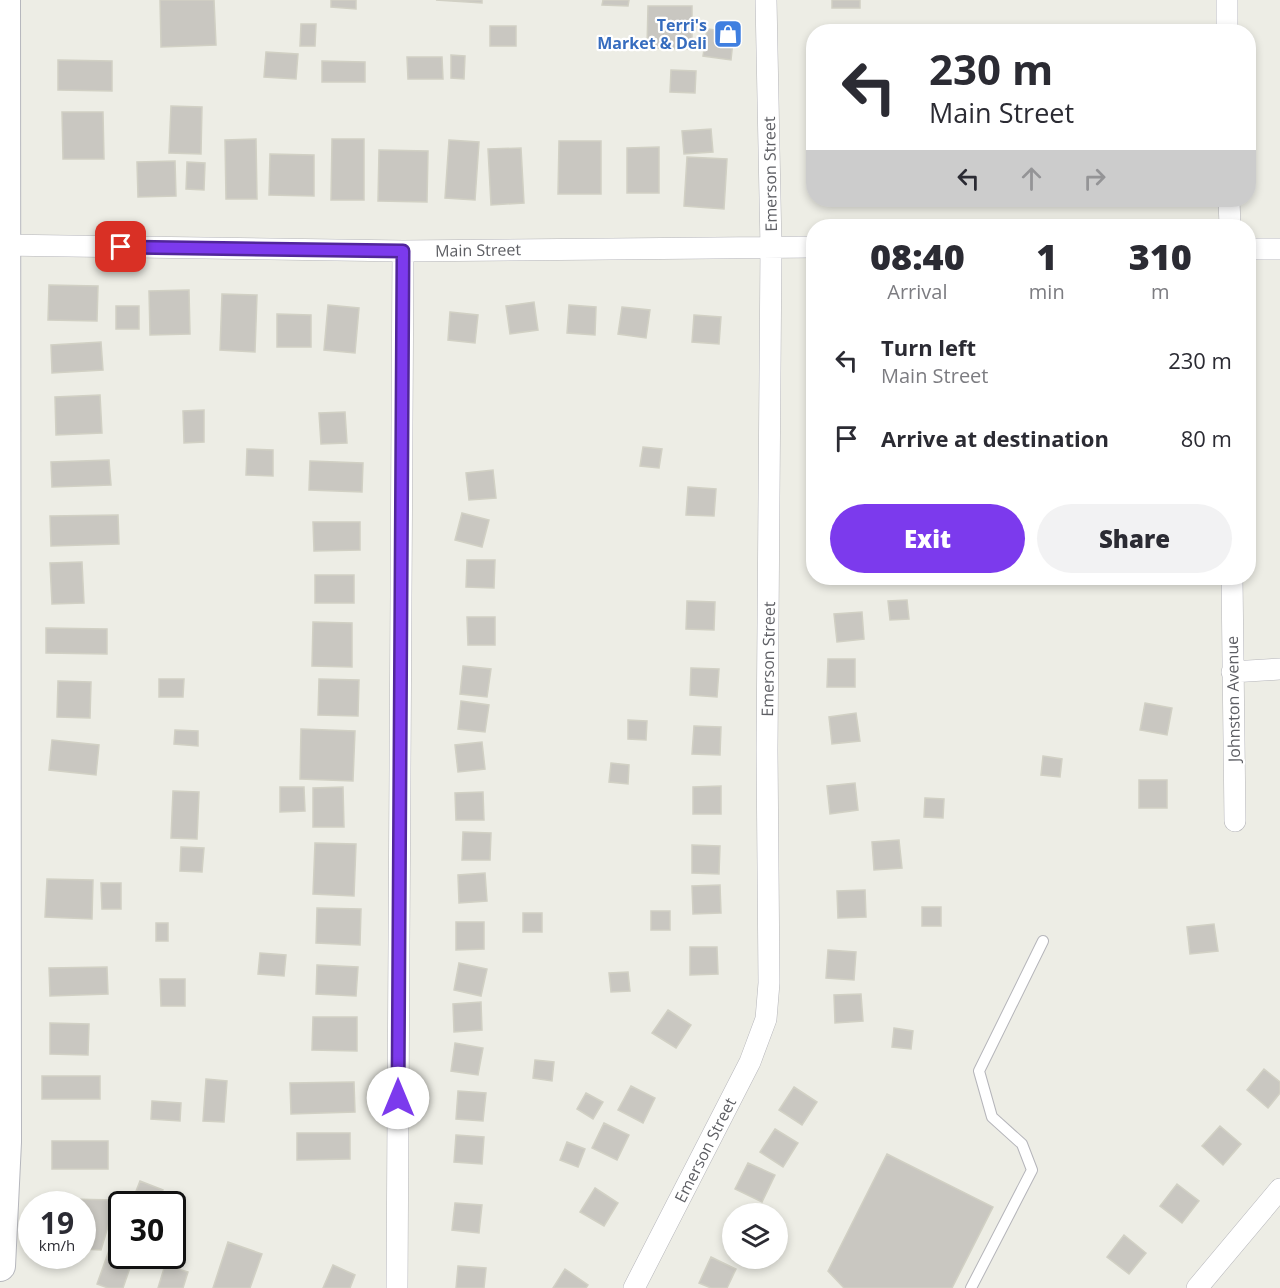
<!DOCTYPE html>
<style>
:root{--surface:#fff;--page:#f2f2f3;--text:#2b2b33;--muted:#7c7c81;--accent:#7c3aed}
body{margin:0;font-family:"Open Sans",sans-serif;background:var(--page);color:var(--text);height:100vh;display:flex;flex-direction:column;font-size:22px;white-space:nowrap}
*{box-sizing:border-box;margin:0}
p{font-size:20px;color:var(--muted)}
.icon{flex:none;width:33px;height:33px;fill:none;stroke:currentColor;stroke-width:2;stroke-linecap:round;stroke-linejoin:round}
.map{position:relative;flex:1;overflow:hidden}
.side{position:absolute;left:806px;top:219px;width:450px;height:366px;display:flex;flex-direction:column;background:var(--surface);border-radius:24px;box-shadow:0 3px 9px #0003}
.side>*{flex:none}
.guide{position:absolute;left:806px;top:24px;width:450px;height:183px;border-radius:24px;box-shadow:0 3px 9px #0003;background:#fff;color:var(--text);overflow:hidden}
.buttons{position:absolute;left:722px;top:1203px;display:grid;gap:12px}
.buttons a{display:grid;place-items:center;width:66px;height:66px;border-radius:50%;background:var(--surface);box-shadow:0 3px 9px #0003;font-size:30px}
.speed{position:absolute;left:18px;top:1191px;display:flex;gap:12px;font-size:30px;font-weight:700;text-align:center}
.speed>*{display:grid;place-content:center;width:78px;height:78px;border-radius:50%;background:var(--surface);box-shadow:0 3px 9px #0003;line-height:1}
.speed small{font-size:15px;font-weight:400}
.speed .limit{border:3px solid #111;border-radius:9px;background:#fff;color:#111}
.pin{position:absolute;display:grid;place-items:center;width:51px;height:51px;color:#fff;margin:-26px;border-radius:12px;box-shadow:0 3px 9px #0006}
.me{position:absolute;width:66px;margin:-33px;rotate:0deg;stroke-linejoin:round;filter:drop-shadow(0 0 4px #0008)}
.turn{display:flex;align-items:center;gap:21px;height:126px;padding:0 24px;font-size:27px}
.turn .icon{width:78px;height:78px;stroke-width:2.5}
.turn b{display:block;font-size:42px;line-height:51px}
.lanes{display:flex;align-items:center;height:57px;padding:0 24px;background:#0003;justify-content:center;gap:30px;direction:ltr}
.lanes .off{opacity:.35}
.eta{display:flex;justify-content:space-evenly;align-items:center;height:102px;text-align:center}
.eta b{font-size:36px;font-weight:800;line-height:42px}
.primary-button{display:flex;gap:12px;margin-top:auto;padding:12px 24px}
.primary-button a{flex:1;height:69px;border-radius:36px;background:var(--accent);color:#fff;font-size:24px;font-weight:800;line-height:69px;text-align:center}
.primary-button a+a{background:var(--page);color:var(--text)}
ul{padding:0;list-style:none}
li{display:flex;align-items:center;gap:18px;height:78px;padding:0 24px}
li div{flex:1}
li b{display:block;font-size:22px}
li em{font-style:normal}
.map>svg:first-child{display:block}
</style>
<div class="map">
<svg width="1280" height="1288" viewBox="0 0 1280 1288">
<rect width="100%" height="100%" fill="#edede5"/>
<path fill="#c9c7c1" stroke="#d1d0c4" stroke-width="1.5" d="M160,0h54l2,45 -55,2z
M331,0h25v9l-25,-2z
M436,0h46v3z
M603,0h26l-1,6 -26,-1z
M832,0h28v8h-28z
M648,6h44v43l-45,-1z
M301,24h15l-1,22h-15z
M490,26h26v20h-26z
M707,29l27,3 -3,28 -28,-4z
M266,52l32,2 -2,25 -32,-2z
M451,55l14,1 -1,23 -13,-1z
M407,57h35l1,22h-35z
M58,60l54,1v30l-54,-1z
M322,61l43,1v20h-43z
M671,70l25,1 -1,22 -25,-1z
M171,106l31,1 -1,47 -32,-1z
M62,112h41l1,47h-41z
M711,129l2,23 -29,2 -2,-23z
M256,139l1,60h-31l-1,-59z
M332,139h32v61h-33z
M449,140l30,2 -4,58 -30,-2z
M559,141h42v53h-43z
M659,147v46h-32v-45z
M521,148l3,55 -33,2 -3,-56z
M379,150l49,1 -1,51 -49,-1z
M270,154l44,1v41l-45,-1z
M687,157l40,2 -3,50 -40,-3z
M175,161l1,35 -38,1 -1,-35z
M187,162l18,1 -1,27 -18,-1z
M49,285l49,1 -1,35 -49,-1z
M189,290l1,44 -40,1 -1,-44z
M222,294l35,1 -2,57 -35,-2z
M534,302l4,28 -28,4 -4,-28z
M328,305l31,3 -4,45 -31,-3z
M569,305l27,2 -1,28 -28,-2z
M116,306h23v23h-23z
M622,307l28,3 -4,28 -28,-4z
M450,312l28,3 -3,28 -27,-3z
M277,314l34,1v32h-34z
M694,315l27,2 -2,27 -27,-2z
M101,342l2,28 -51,3 -1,-28z
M100,395l2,38 -46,2 -1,-38z
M204,410v32l-20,1 -1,-32z
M345,412l2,31 -26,1 -2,-31z
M643,447l19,2 -3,19 -19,-2z
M247,449l26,1v26l-27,-1z
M109,460l2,25 -59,2 -1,-25z
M310,461l53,2 -1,29 -53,-2z
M493,470l3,28 -27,2 -3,-27z
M688,487l28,2 -2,27 -28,-1z
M462,513l27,7 -7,27 -27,-7z
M118,515l1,29 -68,2 -1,-30z
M313,522h47v28l-46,1z
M467,560h28l-1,28 -28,-1z
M82,562l2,41 -32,1 -2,-41z
M315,575h39v28h-39z
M831,578h27v3h-27z
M907,600l2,19 -19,1 -2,-19z
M687,601l28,1 -1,28 -28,-1z
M862,612l2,27 -27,3 -3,-28z
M467,617h28v28h-27z
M313,622l39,1v44l-40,-1z
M46,628l61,1v25l-61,-1z
M828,659h27v28h-28z
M463,666l28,3 -4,28 -27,-3z
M691,668l28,1 -2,28 -27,-2z
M159,679h25l-1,18h-24z
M319,679l40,1 -1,36 -40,-1z
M58,681l33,1 -1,36 -33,-1z
M461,701l28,4 -4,27 -27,-3z
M1145,703l27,5 -5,27 -27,-5z
M856,713l4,28 -28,3 -3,-27z
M628,720l19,1 -1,19 -18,-1z
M694,726l27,1 -1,28 -28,-1z
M301,729l54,2 -2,50 -53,-2z
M175,730l23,1v15l-24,-2z
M52,740l47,5 -3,30 -47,-5z
M482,742l3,27 -27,3 -3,-27z
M1043,756l19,3 -2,18 -19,-2z
M611,763l18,2 -1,19 -19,-2z
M1139,780h28v28h-28z
M855,783l3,27 -28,4 -3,-28z
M721,786v28h-28v-27z
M280,787h24l1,24 -25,1z
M343,787l1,40h-31v-39z
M173,791l26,1 -2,47 -26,-1z
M483,792l1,28h-28l-1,-27z
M925,798l19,1 -1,19 -19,-1z
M463,832l28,1 -1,27h-28z
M899,840l3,28 -28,2 -2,-28z
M315,843l41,1 -2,52 -41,-2z
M692,845l28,1 -1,28 -27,-1z
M181,847l23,1 -2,24 -22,-1z
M485,873l2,28 -28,2 -1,-28z
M47,879l46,1 -1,39 -47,-2z
M101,883h20v26h-19z
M720,885l1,28 -28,1 -1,-28z
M865,890l1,27 -28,1 -1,-27z
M922,907h19v19h-19z
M317,908l44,1 -1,36 -44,-2z
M651,911h19v19h-19z
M523,913h19v19h-19z
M456,922h28v27l-28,1z
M156,923h12v18h-12z
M1214,924l4,27 -28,3 -3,-27z
M690,947h27l1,27 -28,1z
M828,950l28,2 -2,28 -28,-2z
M260,953l26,2 -2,21 -26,-2z
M459,963l28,6 -6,27 -27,-6z
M317,965l41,2 -2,29 -40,-2z
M107,967l1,27 -58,2 -1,-28z
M628,972l2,19 -19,1 -2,-19z
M160,979h25v27h-24z
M861,994l2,27 -28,2 -1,-28z
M481,1002l1,28 -28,2 -1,-28z
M668,1010l23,15 -15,23 -24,-15z
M313,1017h44v34l-45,-1z
M50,1023l39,1 -1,31 -38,-1z
M894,1028l19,3 -2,18 -19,-2z
M455,1043l28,5 -5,27 -27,-4z
M535,1060l19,2 -2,19 -19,-3z
M1264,1069l16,13v11l-12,15 -21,-18z
M42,1076h58v23h-58z
M206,1079l21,2 -3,41 -21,-1z
M354,1082l1,30 -64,2 -1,-31z
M631,1086l24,12 -12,25 -25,-13z
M794,1087l23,15 -15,23 -23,-15z
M458,1091l28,2 -3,28 -27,-2z
M586,1093l17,9 -10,17 -16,-10z
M152,1101l29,2 -1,18 -29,-2z
M604,1123l25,12 -12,25 -25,-12z
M1220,1126l21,18 -18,21 -21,-19z
M775,1129l23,14 -15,24 -23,-15z
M297,1133h53v26l-53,1z
M456,1135l28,2 -2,27 -28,-2z
M52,1141h56v28h-56z
M567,1142l18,7 -7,18 -18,-7z
M887,1154l106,53 -41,81h-108l-16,-17z
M748,1163l27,12 -13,27 -27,-13z
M140,1181l23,9 -6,14h-26z
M1177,1184l22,17 -17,22 -22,-17z
M595,1188l23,15 -14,23 -24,-14z
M67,1199l49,1 -15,50 -19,-1v-45h-15z
M455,1203l27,2 -3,28 -27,-3z
M732,1214v23l-8,-3z
M1124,1235l22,18 -17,21 -22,-17z
M112,1242l10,3v11h12l-11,32h-15l-11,-4z
M228,1242l34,12 -12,34h-37z
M711,1257l25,12 -9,19h-16l-12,-5z
M165,1265l23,7 -5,16h-25z
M333,1265l22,10 -5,13h-27z
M458,1266l28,2 -2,20h-28z
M565,1269l23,16 -2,3h-33z"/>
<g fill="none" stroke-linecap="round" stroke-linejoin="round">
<g stroke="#b5b5ba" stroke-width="12">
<path id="lane" d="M971,1288l61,-118 -10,-26 -30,-27 -13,-46 64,-130"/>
</g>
<g stroke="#b5b5ba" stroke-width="22">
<path id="street" d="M1227,0v32
M1229,200l1,26
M0,245l403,6 410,-4
M1248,249h32
M1232,578l3,243
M1232,672l48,-3
M397,1288l6,-1037
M634,1288l116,-226 16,-43 3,-36 -2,-233 4,-503 -5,-247
M1197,1288l83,-99"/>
</g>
<g stroke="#b6b7bd" stroke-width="32">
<path id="secondary" d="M0,1266l6,-124 -1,-1142"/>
</g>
<use href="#lane" stroke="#fff" stroke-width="10"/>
<use href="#street" stroke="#fff" stroke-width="21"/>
<use href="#secondary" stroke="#fff" stroke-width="30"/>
</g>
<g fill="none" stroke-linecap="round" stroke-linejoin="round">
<g stroke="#51269a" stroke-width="15">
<path id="route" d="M121,247l282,4 -5,847"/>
</g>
<use href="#route" stroke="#7c3aed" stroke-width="10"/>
</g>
<defs>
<g id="shop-square" transform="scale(1.5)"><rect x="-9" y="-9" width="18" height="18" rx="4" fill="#3f7fe0" stroke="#fff"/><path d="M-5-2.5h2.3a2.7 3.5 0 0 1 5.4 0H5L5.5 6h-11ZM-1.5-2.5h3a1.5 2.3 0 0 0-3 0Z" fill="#fff"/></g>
</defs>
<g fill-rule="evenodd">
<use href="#shop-square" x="728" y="34"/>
</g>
<g text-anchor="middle" stroke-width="4.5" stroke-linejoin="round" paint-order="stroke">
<g font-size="16" font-weight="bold" fill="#366cbe" stroke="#fff" text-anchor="end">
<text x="707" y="31">Terri's<tspan x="707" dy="18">Market &amp; Deli</tspan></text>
</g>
<g font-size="16" fill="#5d5e63" stroke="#fff">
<text transform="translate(770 174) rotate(-91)" y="6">Emerson Street</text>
<text transform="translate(478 250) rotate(-1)" y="6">Main Street</text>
<text transform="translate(768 659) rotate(-89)" y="6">Emerson Street</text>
<text transform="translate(1233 699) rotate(-91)" y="6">Johnston Avenue</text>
<text transform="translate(705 1150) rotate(-63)" y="6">Emerson Street</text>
</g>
</g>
</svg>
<div class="buttons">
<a><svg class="icon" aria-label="layers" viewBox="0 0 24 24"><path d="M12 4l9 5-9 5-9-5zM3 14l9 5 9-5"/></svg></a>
</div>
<div class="speed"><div>19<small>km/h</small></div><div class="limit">30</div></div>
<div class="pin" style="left:121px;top:247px;background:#d93025"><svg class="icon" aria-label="arrive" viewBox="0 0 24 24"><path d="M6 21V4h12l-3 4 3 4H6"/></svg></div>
<svg class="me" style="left:398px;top:1098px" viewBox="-20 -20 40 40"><circle r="19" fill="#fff"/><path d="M0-13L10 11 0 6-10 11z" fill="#7c3aed"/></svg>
<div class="guide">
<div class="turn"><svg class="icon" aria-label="left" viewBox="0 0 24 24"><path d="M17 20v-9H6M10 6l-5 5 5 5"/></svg><div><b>230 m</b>Main Street</div></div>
<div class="lanes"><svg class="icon" aria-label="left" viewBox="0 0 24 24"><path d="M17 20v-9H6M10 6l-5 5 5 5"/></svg><svg class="icon off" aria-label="ahead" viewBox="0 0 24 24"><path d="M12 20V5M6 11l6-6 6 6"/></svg><svg class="icon off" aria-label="right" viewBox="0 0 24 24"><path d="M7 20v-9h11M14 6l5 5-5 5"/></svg></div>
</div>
<section class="side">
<div class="eta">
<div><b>08:40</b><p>Arrival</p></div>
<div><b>1</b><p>min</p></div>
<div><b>310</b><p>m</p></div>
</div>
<ul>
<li><svg class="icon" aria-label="left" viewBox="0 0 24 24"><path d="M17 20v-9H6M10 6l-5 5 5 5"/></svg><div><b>Turn left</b><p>Main Street</p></div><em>230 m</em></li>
<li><svg class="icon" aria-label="arrive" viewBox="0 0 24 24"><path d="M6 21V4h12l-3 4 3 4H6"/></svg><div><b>Arrive at destination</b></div><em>80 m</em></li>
</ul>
<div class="primary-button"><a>Exit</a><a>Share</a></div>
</section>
</div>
